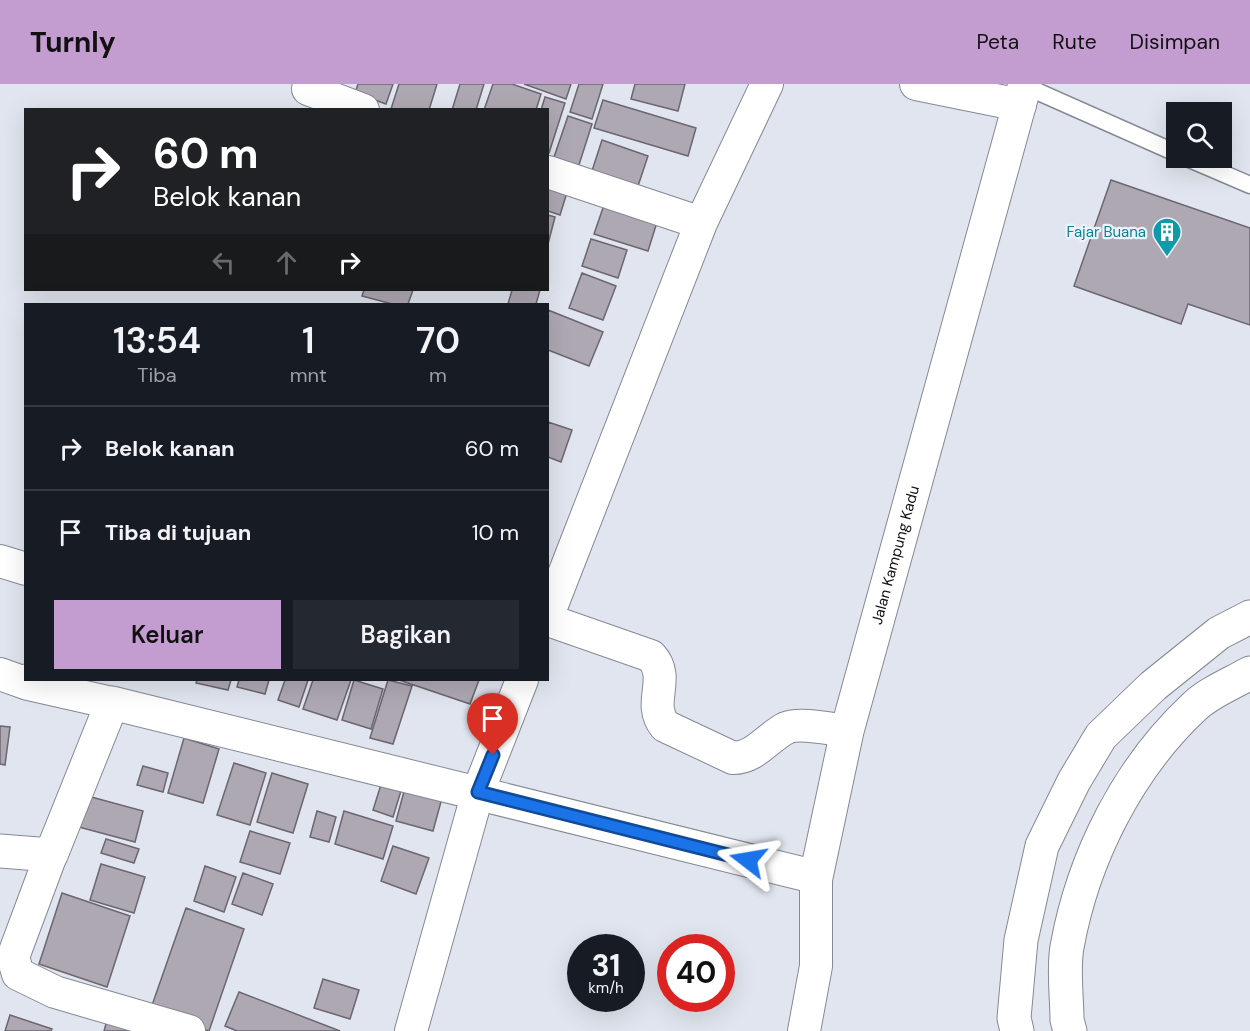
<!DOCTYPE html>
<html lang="id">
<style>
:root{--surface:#171b24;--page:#242831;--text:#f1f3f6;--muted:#9ea1a6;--line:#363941;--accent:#c39dcf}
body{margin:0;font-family:"DM Sans",sans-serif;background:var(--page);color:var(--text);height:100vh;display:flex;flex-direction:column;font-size:22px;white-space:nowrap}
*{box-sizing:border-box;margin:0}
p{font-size:20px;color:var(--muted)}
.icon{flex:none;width:33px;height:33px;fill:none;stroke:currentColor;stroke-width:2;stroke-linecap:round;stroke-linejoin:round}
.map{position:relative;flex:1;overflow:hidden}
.drawer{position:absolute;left:24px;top:219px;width:525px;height:378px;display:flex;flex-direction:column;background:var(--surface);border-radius:0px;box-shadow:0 6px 24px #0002}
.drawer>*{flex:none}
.hud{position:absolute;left:24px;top:24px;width:525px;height:183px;border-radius:0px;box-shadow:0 6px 24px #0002;background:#202124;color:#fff;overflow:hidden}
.controls{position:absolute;left:1166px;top:18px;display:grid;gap:12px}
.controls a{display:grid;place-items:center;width:66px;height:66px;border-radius:0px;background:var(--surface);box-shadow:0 6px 24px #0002;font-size:30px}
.speed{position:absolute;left:567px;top:850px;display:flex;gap:12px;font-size:30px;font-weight:700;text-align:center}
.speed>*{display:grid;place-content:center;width:78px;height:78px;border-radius:50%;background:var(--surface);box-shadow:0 6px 24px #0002;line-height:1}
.speed small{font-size:15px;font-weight:400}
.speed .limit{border:9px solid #d22;background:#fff;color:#111}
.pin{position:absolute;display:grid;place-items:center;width:51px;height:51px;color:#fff;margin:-62px -26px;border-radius:50% 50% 50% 0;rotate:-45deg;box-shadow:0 0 6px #0007}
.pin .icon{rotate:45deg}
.me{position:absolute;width:66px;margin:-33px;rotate:284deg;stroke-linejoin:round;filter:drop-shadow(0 0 4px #0008)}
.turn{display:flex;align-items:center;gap:21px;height:126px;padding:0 30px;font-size:27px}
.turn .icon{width:78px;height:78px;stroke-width:2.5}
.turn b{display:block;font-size:42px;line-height:51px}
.lanes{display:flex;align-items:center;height:57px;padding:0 30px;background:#0003;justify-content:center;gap:30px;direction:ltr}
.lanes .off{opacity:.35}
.eta{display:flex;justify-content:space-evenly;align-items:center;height:102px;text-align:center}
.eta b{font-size:36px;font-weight:600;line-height:42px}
.primary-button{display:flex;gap:12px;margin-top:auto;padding:12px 30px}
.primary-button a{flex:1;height:69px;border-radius:0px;background:var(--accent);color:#111;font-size:24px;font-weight:600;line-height:69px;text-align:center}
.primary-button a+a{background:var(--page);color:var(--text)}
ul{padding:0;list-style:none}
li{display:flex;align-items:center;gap:18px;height:84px;padding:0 30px;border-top:2px solid var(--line)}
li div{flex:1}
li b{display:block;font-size:22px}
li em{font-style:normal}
header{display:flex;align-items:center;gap:36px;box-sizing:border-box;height:84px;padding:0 30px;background:var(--accent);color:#111}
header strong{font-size:28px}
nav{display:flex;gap:33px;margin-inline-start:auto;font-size:21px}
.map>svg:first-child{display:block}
</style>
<header>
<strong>Turnly</strong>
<nav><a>Peta</a><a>Rute</a><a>Disimpan</a></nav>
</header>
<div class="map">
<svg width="1250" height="947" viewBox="0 0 1250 947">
<rect width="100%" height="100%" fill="#e0e5ef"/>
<path fill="#aea8b2" stroke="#6b666f" stroke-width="1.5" d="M358,0h35l-7,20 -31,-11z
M399,0h38l-8,26 -38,-1z
M460,0h24l-8,26h-24z
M493,0h19l29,10 -5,16h-52z
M524,0h47l-5,15z
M579,0h24l-11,35 -22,-7z
M635,0h50l-7,27 -47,-12z
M545,13l20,6 -16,50h-1v-43h-7z
M603,16l93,28 -8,28 -94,-28z
M568,32l24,8 -15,47 -25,-8z
M602,56l46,16 -12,36 -46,-15z
M1111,96l139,48v97l-62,-21 -7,20 -107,-38z
M548,101l21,1 -9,29 -12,-4z
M605,118l53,17 -10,32 -54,-17z
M548,131l7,2 -7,27z
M591,155l36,11 -9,28 -36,-12z
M582,189l34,13 -13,34 -34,-12z
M364,206h49l-5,14h-16l-30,-8z
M512,206h28l-4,14h-28z
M548,226l55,22 -14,34 -41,-16z
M548,338l24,8 -11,32 -13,-5z
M197,596h34l-3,10 -32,-7z
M239,596h30l-4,14 -28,-7z
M285,596h23l-9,27 -21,-7z
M313,596h38l-14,40 -34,-11z
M354,596l29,9 -12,40 -29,-9z
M388,596l24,6 -19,58 -23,-6z
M399,596h80l-9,24z
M0,642l10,1 -5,38 -5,-1z
M184,654l35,11 -16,54 -35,-10z
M234,679l32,10 -16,52 -33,-10z
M143,682l25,7 -5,19 -26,-7z
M272,689l36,11 -15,49 -36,-11z
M384,691l20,6 -11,36 -20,-7z
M405,704l37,10 -9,33 -37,-10z
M84,711l59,16 -8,31 -60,-16z
M317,727l19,6 -7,25 -19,-5z
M344,727l49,15 -10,33 -48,-15z
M250,747l40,12 -10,31 -40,-12z
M106,755l33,10 -5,14 -33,-10z
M393,762l36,12 -13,36 -35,-13z
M101,780l44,13 -11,36 -44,-13z
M205,782l31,11 -12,35 -30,-11z
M243,789l30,11 -11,31 -30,-11z
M62,809l68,23 -23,71 -68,-23z
M186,824l58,21 -35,102 -59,-20z
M323,895l36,11 -9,29 -36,-11z
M239,908l101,39h-103l-12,-5z
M110,926l48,21h-54z
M10,931l42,14 -1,2h-46z"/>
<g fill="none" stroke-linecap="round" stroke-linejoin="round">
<g stroke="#858993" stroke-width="19">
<path id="service" d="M1025,2l151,67
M1187,74l63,27"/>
</g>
<g stroke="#858993" stroke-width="34">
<path id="minor" d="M916,0l104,21
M308,5l55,21
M548,88l153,51
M0,477l26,8
M548,531l153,-392 66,-139
M548,536l103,36c21,23 -5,46 14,70l68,32c22,0 34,-20 53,-30 13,-6 45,1 61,3
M0,590l28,10
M28,596v4l84,19
M51,771l-38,102 5,17 37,18 134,39
M411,947l67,-239 44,-112
M804,947l12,-65v-89"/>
</g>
<g stroke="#858993" stroke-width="35">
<g id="tertiary">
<path id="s1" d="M0,767l51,4 61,-152 704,174 31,-146 178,-647"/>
</g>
</g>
<g stroke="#858993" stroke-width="35">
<path id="motorway" d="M1017,947l-3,-13 7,-78 21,-94 32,-65 27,-45 52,-50 66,-53 31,-16
M1070,947l-3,-11c0,-22 -4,-51 0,-73 16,-89 61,-179 128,-241 15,-14 38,-23 55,-33"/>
</g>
<use href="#service" stroke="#fff" stroke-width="16"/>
<use href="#minor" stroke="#fff" stroke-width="32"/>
<use href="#tertiary" stroke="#fff" stroke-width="33"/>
<use href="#motorway" stroke="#fff" stroke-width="33"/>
</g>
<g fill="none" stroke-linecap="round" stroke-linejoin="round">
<g stroke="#114b97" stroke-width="15">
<path id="route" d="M493,671l-15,37 270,68"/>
</g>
<use href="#route" stroke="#1a73e8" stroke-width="10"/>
</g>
<defs>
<g id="building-pin" transform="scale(1.5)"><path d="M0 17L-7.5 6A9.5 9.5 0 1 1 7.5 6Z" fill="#0f9aa8" stroke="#eef2fd"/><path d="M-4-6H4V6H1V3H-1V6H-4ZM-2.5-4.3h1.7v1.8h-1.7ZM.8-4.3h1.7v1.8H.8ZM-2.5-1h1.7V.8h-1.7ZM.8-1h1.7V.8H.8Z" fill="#fff"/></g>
</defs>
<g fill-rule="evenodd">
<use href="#building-pin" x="1167" y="148"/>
</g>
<g text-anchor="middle" stroke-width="4.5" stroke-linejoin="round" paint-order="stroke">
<g font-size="15" fill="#0d838f" stroke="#eef2fd" text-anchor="end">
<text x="1146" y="153">Fajar Buana</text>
</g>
<g font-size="15" fill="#111216" stroke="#eef2fd">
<text dy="5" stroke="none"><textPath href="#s1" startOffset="1272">Jalan Kampung Kadu</textPath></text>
</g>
</g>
</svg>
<div class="controls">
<a><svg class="icon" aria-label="search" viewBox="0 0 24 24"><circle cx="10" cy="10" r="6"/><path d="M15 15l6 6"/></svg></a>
</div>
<div class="speed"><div>31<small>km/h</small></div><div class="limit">40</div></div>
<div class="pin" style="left:493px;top:671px;background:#d93025"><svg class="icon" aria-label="arrive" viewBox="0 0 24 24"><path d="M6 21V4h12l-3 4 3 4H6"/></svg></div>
<svg class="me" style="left:748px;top:776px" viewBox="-20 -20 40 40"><path d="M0-17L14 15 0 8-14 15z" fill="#1a73e8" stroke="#fff" stroke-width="4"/></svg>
<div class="hud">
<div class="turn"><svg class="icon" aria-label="right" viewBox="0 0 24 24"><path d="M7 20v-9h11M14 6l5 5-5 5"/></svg><div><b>60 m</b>Belok kanan</div></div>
<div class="lanes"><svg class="icon off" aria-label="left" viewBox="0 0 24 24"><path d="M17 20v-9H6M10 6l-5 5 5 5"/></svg><svg class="icon off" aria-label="ahead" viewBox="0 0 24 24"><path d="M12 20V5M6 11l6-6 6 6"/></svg><svg class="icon" aria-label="right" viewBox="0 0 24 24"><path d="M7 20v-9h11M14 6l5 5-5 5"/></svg></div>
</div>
<section class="drawer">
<div class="eta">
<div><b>13:54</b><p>Tiba</p></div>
<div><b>1</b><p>mnt</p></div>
<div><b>70</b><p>m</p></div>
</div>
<ul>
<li><svg class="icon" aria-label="right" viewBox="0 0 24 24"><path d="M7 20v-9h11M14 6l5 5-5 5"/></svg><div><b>Belok kanan</b></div><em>60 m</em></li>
<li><svg class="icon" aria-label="arrive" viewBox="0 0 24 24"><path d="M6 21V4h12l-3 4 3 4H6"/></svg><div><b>Tiba di tujuan</b></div><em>10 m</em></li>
</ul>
<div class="primary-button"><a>Keluar</a><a>Bagikan</a></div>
</section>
</div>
